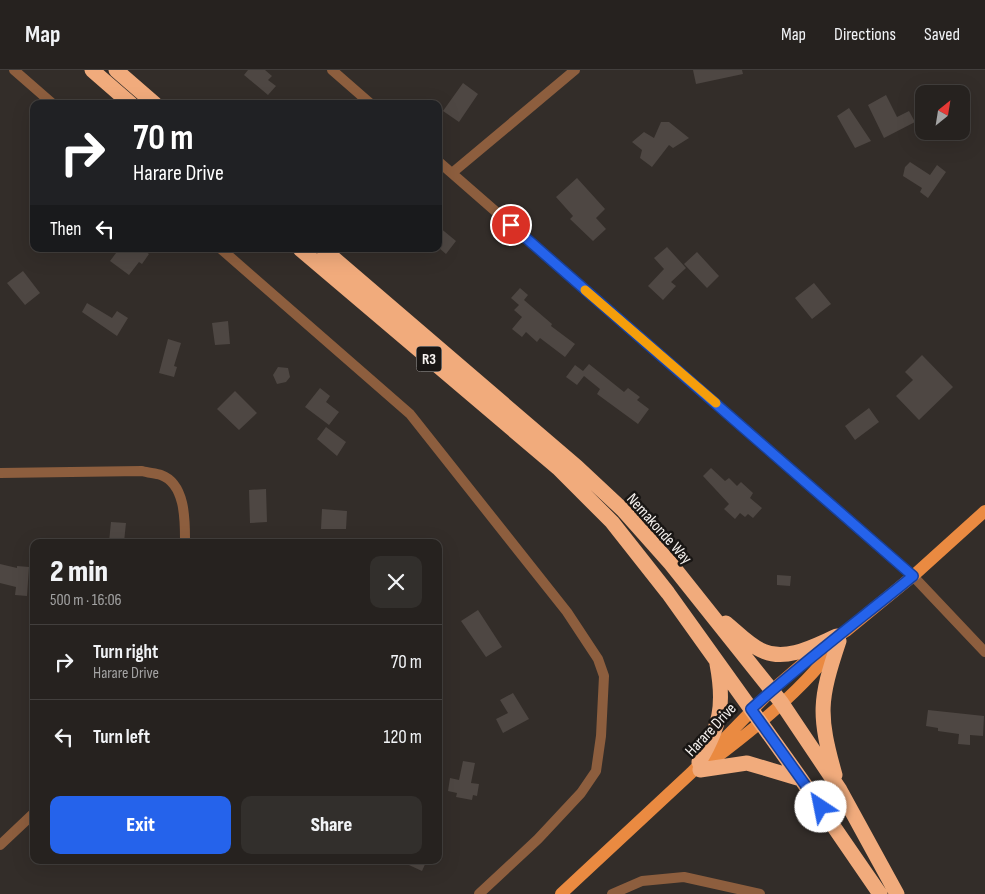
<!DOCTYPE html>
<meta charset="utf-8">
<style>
:root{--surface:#26221f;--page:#322f2c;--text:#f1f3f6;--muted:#a4a4a4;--line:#423f3d;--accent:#2563eb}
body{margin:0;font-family:"Sofia Sans Condensed",sans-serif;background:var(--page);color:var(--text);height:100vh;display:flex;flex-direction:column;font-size:19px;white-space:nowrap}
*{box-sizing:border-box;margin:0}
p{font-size:16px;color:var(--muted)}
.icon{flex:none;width:28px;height:28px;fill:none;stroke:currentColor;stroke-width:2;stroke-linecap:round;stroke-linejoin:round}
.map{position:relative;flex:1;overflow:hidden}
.panel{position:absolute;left:30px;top:469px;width:412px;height:325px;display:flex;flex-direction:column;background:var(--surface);border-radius:10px;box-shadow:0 5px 20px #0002,0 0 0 1px var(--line)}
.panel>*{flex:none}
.top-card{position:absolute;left:30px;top:30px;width:412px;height:152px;border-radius:10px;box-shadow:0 5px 20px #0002,0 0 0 1px var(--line);background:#202124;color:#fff;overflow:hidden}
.needle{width:32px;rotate:30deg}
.fabs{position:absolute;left:915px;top:15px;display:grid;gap:10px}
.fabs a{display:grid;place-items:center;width:55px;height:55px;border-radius:10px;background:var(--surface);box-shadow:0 5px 20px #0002,0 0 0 1px var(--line);font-size:25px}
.pin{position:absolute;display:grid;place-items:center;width:42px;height:42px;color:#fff;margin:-21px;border:2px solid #fff;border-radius:50%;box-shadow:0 1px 5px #0007}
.me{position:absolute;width:55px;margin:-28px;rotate:326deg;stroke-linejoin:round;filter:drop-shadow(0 0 4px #0008)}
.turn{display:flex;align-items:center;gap:18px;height:105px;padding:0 20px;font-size:22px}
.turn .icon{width:65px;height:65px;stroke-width:2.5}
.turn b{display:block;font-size:35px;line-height:42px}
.then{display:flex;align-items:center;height:48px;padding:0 20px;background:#0003;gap:10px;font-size:19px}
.round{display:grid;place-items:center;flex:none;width:52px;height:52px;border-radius:10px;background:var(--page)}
.overview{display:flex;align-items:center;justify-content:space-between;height:85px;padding:0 20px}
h1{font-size:30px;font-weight:800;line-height:38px}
.primary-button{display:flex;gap:10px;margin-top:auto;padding:10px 20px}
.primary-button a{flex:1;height:58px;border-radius:10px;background:var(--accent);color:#fff;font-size:20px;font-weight:800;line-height:58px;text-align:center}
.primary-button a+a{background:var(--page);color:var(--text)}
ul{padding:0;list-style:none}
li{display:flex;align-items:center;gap:15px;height:75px;padding:0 20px;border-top:1px solid var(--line)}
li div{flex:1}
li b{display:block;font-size:19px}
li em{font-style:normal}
header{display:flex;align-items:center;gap:30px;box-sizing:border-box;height:70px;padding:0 25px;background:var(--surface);border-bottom:1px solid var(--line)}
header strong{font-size:24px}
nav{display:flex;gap:28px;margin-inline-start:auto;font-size:18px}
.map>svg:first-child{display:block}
</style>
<header>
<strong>Map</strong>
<nav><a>Map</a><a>Directions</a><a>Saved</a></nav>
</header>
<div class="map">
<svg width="985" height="824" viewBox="0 0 985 824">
<rect width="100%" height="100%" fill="#332d29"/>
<path fill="#4e4743" d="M248,0h17l7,6 -4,4 8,6 -8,9 -24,-20z
M693,0h49l1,4 -47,10z
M463,13l15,11 -19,28 -16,-11z
M886,25l11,22 12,-6 6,11 -31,16 -16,-33z
M849,38l22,33 -16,7 -18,-32z
M661,52h8l20,16 -16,10 -4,-3 -17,22 -12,-9 2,-8 -10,-8 12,-10 10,6z
M910,92l20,13 7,-10 9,7 -18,26 -8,-6 2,-4 -19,-12 2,-9z
M577,108l28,31 -9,9 10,11 -13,12 -23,-22 3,-3 -17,-19z
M439,157l17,14 -10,13 -7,-6z
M667,177l19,21 -15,14 5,4 -13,14 -15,-14 16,-17 -10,-11z
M119,179h23l7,5 -7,10 -3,-2 -10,13 -19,-14z
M697,182l22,24 -12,12 -23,-24z
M23,201l17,22 -15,12 -18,-22z
M814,213l17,21 -19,15 -17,-21z
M520,218l8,7 -4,5 28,24 -1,2 24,18 -10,13 -25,-19 -3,4 -11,-10 -4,5 -10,-8 10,-12 -8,-7 5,-5 -8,-7z
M87,233l25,15 5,-7 11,7 -11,18 -35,-24z
M228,251l2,23 -15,1 -3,-22z
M168,269l13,4 -7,23 3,1 -3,10 -15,-4z
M922,285l31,32 -34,33 -23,-24 17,-16 -8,-8z
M589,294l35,28 4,-4 12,9 -3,3 12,9 -11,15 -41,-30 3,-5 -16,-13 -7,9 -11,-8 9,-12 8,6z
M278,297l10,1 2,9 -4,5 -9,2 -4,-9z
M320,318l10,8 -4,6 13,10 -10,13 -24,-18z
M235,321l22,22 -18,17 -22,-21z
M869,338l10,14 -24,18 -10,-14z
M326,357l20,15 -9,14 -20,-17z
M711,398l14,13 4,-3 8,8 4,-4 12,11 -3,5 12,10 -9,10 -5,-4 -3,3 -5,-4 -5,6 -11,-10 5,-5 -26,-28z
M266,419l1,33 -17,1 -1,-33z
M322,439l25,2 -1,18h-25z
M111,452l15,1 -2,19h-15z
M0,494l17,4v-2l12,1 -2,29 -12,-1 1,-8 -16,-4z
M777,505l14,1 -1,10 -13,-1z
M478,540l24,37 -16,10 -25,-36z
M513,623l16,26 -26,14 -7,-14 12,-6 -8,-13z
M928,640l56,6 -1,20 -13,-1v10l-12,-1 1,-10 -21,-3v-3l-12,-2z
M463,691l12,2 -4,20 8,1 -2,12 -4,-1 -1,5 -16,-3 1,-4 -9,-2 2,-13 9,2z
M398,790h29l-5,11z"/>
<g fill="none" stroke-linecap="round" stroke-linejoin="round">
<path stroke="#8d5e3e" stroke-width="10" d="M14,0l39,34
M332,0l39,34
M439,92l474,414 72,76
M452,103l123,-103
M221,179l189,165 157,198 31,47 6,17 -3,60 -5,35 -15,22 -43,46 -59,55
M0,403l142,-2c6,2 14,2 19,4 25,9 24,47 24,67
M0,775l34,-32
M612,824l30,-13 42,-4 76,17"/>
<path stroke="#ea8a41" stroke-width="12" d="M706,695c42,-31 98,-76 128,-118
M561,824l130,-121 81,-83 51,-44 23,-15 67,-55 72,-65"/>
<path stroke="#f1ab7c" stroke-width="15" d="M92,0l39,34
M116,0l39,34
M300,179l258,219 54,54 56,71 133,186 79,115
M323,179l254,218 46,43 48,54 110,138 59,88 57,104
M726,553c11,9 24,23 37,28 24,11 53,-6 74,-15
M699,692c21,-36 26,-56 18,-98
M700,700l47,-7 54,16
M835,705c-17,-61 -16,-74 4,-134"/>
</g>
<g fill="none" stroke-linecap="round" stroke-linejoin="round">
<g stroke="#184099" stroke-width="12">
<path id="route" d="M511,155l402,351c-54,44 -110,86 -162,133l70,98"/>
</g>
<use href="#route" stroke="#2563eb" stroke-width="9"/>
<path stroke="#f59e0b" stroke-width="9" d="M585,220l131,113"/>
</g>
<g text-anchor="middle" stroke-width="5" stroke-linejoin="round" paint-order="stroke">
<rect fill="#191614" stroke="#b3afad" stroke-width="1" x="416.5" y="276.5" width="25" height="25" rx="4"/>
<g font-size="15" font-weight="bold" fill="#f5f1ee">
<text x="429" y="294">R3</text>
</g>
<g font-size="16" fill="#f5f1ee" stroke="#191614">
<text transform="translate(660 458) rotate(48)" y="6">Nemakonde Way</text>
<text transform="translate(710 659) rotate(-47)" y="6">Harare Drive</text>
</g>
</g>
</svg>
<div class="fabs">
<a><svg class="needle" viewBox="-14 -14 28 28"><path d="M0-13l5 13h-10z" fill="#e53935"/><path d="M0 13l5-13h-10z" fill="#a4a4a4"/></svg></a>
</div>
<div class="pin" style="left:511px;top:155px;background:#d93025"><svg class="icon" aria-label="arrive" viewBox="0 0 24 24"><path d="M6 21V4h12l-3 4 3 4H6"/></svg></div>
<svg class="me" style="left:821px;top:737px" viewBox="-20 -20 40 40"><circle r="19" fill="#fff"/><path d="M0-13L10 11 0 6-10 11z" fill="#2563eb"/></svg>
<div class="top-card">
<div class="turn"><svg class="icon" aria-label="right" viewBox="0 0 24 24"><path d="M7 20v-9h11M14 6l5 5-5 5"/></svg><div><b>70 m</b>Harare Drive</div></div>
<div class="then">Then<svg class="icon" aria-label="left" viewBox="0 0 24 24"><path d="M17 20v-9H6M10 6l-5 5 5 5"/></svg></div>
</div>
<section class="panel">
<div class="overview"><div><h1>2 min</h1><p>500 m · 16:06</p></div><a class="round"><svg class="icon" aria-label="close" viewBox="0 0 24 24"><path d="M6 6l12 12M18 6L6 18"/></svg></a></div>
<ul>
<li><svg class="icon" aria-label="right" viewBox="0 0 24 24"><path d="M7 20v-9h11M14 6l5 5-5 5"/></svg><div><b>Turn right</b><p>Harare Drive</p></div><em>70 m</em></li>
<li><svg class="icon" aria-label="left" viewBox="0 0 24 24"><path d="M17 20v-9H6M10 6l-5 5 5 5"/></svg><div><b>Turn left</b></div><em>120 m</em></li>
</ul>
<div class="primary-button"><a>Exit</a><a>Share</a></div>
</section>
</div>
